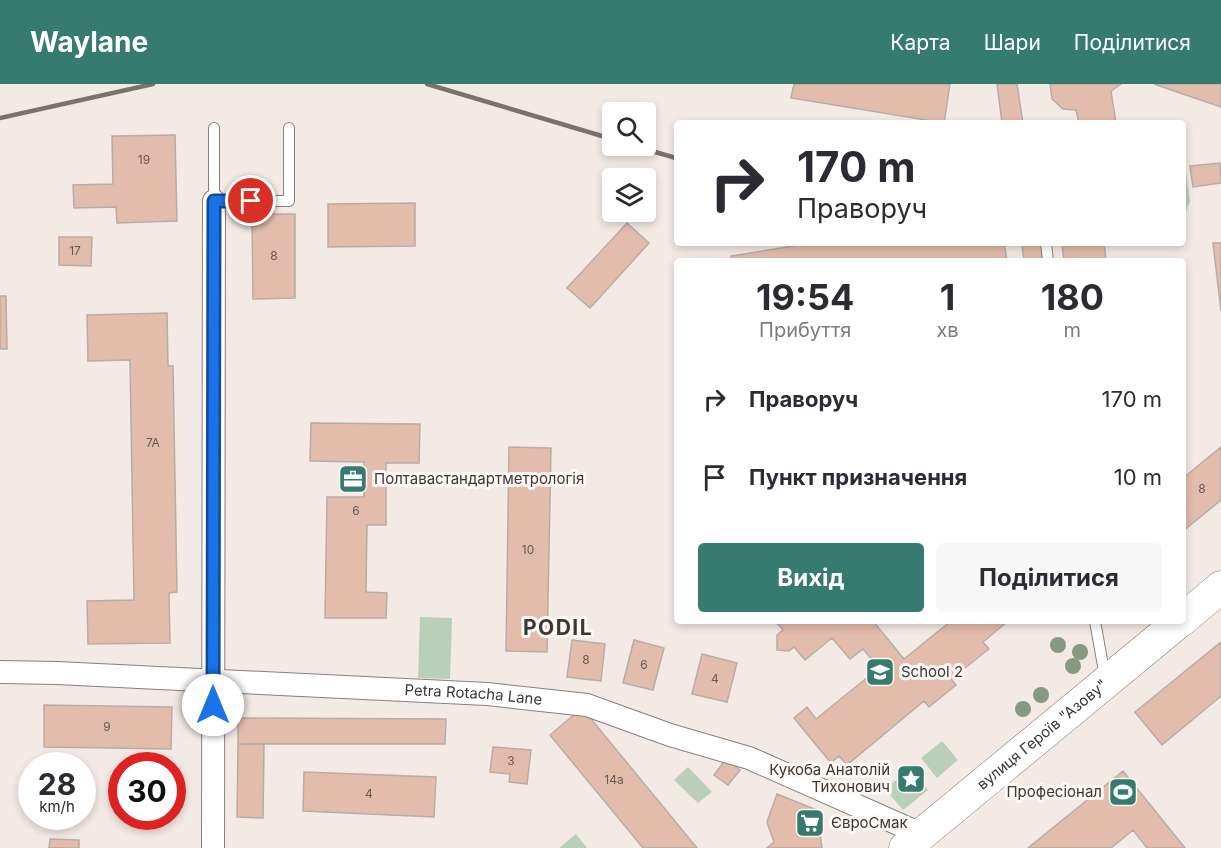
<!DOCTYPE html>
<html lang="uk">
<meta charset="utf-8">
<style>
:root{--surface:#fff;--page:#f7f7f7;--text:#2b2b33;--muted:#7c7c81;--accent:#367b70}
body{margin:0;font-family:Inter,sans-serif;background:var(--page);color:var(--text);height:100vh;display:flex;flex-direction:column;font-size:22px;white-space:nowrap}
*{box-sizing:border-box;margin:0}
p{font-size:20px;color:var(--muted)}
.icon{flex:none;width:33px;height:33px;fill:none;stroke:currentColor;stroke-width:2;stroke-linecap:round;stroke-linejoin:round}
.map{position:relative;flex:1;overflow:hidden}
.sheet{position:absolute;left:674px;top:174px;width:512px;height:366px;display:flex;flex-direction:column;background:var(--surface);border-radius:6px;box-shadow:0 3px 9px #0003}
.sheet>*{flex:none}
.hud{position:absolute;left:674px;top:36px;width:512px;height:126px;border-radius:6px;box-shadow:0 3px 9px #0003;background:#fff;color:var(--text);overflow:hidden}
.tools{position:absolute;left:602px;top:18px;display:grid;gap:12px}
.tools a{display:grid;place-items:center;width:54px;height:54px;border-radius:6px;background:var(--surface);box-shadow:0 3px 9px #0003;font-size:30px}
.speed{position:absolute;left:18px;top:668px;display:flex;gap:12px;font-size:30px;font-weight:700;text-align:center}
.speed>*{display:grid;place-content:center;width:78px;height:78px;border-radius:50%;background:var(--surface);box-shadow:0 3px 9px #0003;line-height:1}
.speed small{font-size:15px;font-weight:400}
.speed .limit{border:9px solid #d22;background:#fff;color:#111}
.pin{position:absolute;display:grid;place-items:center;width:51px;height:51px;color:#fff;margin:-26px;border:3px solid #fff;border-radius:50%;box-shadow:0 2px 6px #0007}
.me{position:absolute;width:66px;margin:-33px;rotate:0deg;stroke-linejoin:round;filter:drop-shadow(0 0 4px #0008)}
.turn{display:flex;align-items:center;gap:21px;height:126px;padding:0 24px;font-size:27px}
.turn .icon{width:78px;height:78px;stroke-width:2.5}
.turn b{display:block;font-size:42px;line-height:51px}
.eta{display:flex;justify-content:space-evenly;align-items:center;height:102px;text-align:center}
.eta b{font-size:36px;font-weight:700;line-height:42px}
.primary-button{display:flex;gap:12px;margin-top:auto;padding:12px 24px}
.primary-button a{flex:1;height:69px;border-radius:6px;background:var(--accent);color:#fff;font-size:24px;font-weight:700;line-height:69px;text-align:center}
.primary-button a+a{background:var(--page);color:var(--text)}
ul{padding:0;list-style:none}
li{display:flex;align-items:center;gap:18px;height:78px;padding:0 24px}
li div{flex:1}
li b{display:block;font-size:22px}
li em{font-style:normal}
header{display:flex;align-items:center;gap:36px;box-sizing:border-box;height:84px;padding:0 30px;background:var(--accent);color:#fff}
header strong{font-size:28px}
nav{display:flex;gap:33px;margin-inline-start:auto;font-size:21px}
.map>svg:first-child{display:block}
</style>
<header>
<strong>Waylane</strong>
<nav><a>Карта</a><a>Шари</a><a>Поділитися</a></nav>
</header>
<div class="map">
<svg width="1221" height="764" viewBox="0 0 1221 764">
<rect width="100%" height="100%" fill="#f4eae5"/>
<path fill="#b9cfba" d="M1185,80l5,37 -8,20v-56z
M420,533l32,1 -2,61 -32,-1z
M942,657l16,19 -21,18 -16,-20z
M688,683l24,25 -14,11 -24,-23z
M911,684l17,22 -25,20 -18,-21z
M576,750l11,14h-28z"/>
<path fill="#e4bcab" stroke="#b6aca8" stroke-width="1.5" d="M794,0h156l-6,39 -153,-25z
M997,0h20l6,39h-21z
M1050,0h71l-10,7 5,32h-37l-3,-13 -13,-1 -11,-10z
M1154,0h67v23l-44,-15z
M175,51l2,86 -60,2 -1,-16 -42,1 -1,-23 40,-1 -1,-48z
M1220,79l1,20 -28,4 -3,-21z
M415,119v43l-87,1v-43z
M252,130h43v84l-42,1z
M627,139l22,20 -59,65 -23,-20z
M59,153h33l-1,29 -32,-1z
M812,159h192l3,18h-275l-1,-5z
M1042,159l3,18h-21l-2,-17z
M1062,159h42l2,18h-42z
M1213,159h8v68z
M0,212h6l1,53h-7z
M167,229l1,53h5l4,226 -8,1 1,50 -82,1 -1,-43 47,-1 -4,-240 -42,1 -1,-46z
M311,339l109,1 -1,39h-33v62h-19l-1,67 21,1 -1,25h-61l2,-121h37v-35l-54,-1z
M509,363l42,1 -4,204 -41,-1z
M1221,363v53l-39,32v-53z
M775,537h98l31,38 47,-38h57l-25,21 6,7 -38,30 5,6 -27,22 -5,-6 -77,64 -8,-9 -8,7 -37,-45 13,-11 9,12 63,-51 -16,-19 -13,10 -18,-21 -27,22 -11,-13 -5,4 -12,-1v-15l6,-5z
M572,556l33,4 -4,37 -34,-4z
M634,556l30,8 -11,42 -30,-7z
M1221,558v54l-59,49 -27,-33z
M702,570l35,9 -10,39 -35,-8z
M44,621l128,2 -1,42 -127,-2z
M582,624l115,140h-54l-93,-113z
M238,634l208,1 -1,25h-207z
M238,660h26l-1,74 -26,-1z
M493,663l38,3 -4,34 -18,-2 1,-8 -20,-2z
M726,675l14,11 -12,15 -14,-10z
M1123,687l62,77h-38l-14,-18 -22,18h-83z
M304,688l132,5 -2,40 -131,-6z
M777,710l40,16 5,38h-55l7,-6 -7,-20z
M50,755l29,1v8h-30z"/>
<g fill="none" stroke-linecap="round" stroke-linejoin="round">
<g stroke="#887f7b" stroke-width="12">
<path id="lane" d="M214,44v73h75v-73
M1046,159l2,18
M1095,537l10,56"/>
</g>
<g stroke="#887f7b" stroke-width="24">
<g id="street">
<path id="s1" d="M0,588l57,1 430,21 100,11 83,30 79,23 172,76"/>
<path d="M213,764l1,-647"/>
</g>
</g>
<g stroke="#887f7b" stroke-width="33">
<g id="secondary">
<path d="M1182,536l39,-33"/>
<path id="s2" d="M905,764l275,-227"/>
</g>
</g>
<use href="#lane" stroke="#fff" stroke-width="10"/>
<use href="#street" stroke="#fff" stroke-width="22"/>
<use href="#secondary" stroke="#fff" stroke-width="32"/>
<path stroke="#797370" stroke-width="4.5" d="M427,0l185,55
M0,34l153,-34
M634,62l42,12"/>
</g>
<g fill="#869a83">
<circle cx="1058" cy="561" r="8"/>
<circle cx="1080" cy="568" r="8"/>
<circle cx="1073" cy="582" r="8"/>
<circle cx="1041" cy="611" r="8"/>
<circle cx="1023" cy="625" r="8"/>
</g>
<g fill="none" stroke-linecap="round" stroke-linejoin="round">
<g stroke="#114b97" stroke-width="15">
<path id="route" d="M213,621l1,-504h37"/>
</g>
<use href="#route" stroke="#1a73e8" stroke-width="10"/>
</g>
<defs>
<g id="office-square" transform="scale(1.5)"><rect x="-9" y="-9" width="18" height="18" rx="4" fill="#367b70" stroke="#fef8f5"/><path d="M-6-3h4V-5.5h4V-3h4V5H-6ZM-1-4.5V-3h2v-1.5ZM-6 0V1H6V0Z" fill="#fff"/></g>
<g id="school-square" transform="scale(1.5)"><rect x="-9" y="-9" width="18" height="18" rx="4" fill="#367b70" stroke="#fef8f5"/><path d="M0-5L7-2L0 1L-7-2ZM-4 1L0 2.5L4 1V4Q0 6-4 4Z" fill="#fff"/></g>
<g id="sight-square" transform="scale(1.5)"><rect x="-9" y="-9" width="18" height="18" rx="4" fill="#367b70" stroke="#fef8f5"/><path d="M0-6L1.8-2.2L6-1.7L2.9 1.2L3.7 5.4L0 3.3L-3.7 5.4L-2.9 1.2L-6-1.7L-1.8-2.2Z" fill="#fff"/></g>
<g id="stadium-square" transform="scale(1.5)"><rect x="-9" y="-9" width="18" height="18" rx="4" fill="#367b70" stroke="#fef8f5"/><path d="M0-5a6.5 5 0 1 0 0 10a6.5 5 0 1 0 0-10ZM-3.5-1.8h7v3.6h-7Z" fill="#fff"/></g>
<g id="supermarket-square" transform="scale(1.5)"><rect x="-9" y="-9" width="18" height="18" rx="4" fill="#367b70" stroke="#fef8f5"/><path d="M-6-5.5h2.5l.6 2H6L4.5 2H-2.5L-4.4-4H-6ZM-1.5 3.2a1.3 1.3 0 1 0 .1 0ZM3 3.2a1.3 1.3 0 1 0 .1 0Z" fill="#fff"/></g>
</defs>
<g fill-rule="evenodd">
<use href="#office-square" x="353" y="395"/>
<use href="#school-square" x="880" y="588"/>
<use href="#sight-square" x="911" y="695"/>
<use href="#stadium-square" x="1123" y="708"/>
<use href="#supermarket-square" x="810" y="739"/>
</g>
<g text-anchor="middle" stroke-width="6" stroke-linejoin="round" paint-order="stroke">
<g font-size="12" fill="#655852">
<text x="144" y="80">19</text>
<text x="75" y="171">17</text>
<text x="274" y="176">8</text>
<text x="153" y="363">7А</text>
<text x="1202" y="409">8</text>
<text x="356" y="431">6</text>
<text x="528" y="470">10</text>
<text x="586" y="580">8</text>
<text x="644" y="585">6</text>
<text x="715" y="599">4</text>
<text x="107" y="647">9</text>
<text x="511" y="681">3</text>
<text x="614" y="700">14а</text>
<text x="369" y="714">4</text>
</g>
<g font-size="15" fill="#3b3735" stroke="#fef8f5" text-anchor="start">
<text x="374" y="400">Полтавастандартметрологія</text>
<text x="901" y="593">School 2</text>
<text x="890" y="691" text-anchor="end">Кукоба Анатолій<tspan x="890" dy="17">Тихонович</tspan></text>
<text x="1102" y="713" text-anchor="end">Професіонал</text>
<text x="831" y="744">ЄвроСмак</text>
</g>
<g font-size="15" fill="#3b3735" stroke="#fef8f5">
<text dy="5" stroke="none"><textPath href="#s1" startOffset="474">Petra Rotacha Lane</textPath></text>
<text dy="5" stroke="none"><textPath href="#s2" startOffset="178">вулиця Героїв "Азову"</textPath></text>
</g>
<g font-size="21" font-weight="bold" letter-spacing="1.5" fill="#3b3735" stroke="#fef8f5">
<text x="558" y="551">PODIL</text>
</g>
</g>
</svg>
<div class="tools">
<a><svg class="icon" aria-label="search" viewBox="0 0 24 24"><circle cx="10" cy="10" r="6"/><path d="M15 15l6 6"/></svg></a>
<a><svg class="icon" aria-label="layers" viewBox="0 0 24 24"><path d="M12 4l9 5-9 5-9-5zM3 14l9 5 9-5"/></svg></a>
</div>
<div class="speed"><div>28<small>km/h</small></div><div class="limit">30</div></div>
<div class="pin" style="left:251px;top:117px;background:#d93025"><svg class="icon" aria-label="arrive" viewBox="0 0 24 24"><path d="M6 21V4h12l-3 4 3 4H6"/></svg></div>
<svg class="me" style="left:213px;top:621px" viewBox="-20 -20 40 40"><circle r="19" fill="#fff"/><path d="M0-13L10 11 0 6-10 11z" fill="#1a73e8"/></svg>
<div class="hud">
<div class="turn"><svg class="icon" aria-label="right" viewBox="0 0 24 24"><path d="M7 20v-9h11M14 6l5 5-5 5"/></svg><div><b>170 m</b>Праворуч</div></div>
</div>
<section class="sheet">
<div class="eta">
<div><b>19:54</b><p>Прибуття</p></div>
<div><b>1</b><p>хв</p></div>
<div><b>180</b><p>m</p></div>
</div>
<ul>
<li><svg class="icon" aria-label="right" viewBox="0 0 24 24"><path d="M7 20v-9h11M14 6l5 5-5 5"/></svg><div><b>Праворуч</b></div><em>170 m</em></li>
<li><svg class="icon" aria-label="arrive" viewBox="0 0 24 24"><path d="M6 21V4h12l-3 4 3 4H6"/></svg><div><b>Пункт призначення</b></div><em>10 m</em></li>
</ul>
<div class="primary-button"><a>Вихід</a><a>Поділитися</a></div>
</section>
</div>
